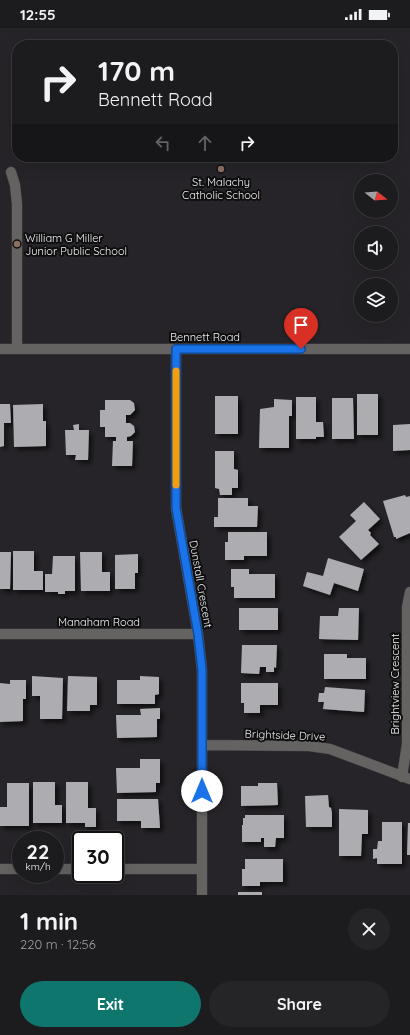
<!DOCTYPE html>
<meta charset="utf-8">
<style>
:root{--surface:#1c1b1e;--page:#252427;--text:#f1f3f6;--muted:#a0a1a4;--line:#3a393c;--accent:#0f766e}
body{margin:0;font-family:Quicksand,sans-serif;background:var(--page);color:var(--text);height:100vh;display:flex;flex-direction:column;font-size:15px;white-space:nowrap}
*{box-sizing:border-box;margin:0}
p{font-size:13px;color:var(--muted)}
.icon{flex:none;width:22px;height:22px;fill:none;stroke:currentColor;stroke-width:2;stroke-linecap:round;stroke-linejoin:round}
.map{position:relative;height:867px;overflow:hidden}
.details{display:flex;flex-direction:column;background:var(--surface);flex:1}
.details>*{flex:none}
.hud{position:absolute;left:12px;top:12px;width:386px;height:122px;border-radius:16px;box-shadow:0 4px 16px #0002,0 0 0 1px var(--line);background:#1c1b1e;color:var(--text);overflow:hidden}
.needle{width:26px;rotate:107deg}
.controls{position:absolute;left:354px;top:146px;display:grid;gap:8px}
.controls a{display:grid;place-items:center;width:44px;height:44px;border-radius:50%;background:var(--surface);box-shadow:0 4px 16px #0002,0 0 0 1px var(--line);font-size:20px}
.speed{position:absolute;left:12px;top:803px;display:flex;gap:8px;font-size:20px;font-weight:700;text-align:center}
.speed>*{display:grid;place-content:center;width:52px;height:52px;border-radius:50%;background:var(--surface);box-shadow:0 4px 16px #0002,0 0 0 1px var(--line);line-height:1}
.speed small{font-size:10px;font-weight:400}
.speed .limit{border:2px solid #111;border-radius:6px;background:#fff;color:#111}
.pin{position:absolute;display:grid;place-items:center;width:34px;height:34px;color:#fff;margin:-41px -17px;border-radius:50% 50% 50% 0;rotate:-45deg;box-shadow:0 0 4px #0007}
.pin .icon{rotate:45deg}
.me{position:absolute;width:44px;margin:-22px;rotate:0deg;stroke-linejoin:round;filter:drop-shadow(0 0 3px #0008)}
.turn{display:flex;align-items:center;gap:14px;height:84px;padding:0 20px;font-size:18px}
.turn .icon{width:52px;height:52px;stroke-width:2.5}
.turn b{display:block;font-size:28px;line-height:34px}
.lanes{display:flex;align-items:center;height:38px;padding:0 20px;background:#0003;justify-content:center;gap:20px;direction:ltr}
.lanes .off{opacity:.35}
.round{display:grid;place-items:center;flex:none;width:42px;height:42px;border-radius:21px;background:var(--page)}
.head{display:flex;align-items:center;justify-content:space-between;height:68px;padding:0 20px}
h1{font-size:24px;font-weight:700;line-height:30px}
.primary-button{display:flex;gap:8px;margin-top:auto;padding:8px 20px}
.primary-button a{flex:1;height:46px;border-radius:24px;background:var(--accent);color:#fff;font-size:16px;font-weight:700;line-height:46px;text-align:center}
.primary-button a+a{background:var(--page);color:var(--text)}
.status{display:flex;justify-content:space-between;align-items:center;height:28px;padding:0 20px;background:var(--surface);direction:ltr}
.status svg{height:11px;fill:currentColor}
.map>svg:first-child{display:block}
</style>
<div class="status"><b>12:55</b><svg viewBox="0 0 49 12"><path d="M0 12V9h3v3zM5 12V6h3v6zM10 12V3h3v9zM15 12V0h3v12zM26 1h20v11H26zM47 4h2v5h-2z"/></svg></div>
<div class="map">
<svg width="410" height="867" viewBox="0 0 410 867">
<defs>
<filter id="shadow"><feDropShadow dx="3.5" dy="3.5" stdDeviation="2" flood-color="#0009"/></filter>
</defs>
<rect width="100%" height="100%" fill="#262428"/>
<path fill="#adacb0" filter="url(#shadow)" d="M357,366h21v41h-21z
M215,368h23v38h-23z
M296,369h20v25h7l1,15h-8v2h-20z
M332,370h21l1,41h-22z
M274,371l18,1v16h-3v32h-30l1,-39 14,-2z
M105,372h25l4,3 1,7 -5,5h-4v8h4l4,3 1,6 -4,4 -4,1v4h6l-1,25h-20l1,-25h3v-4h-11v-10h-5v-17h5z
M0,376h10l1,19h-7v23l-4,1z
M43,376v17h3v25l-32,1 -1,-42z
M79,396v6h10l-1,30h-13l1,-5h-10l-1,-25h9l-1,-5z
M410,396v26l-17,1v-26z
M215,423h19v18l4,1v18h-6v7h-12l-1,-6 -4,-1z
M405,467l1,2 4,-1v37l-14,6v-2h-2l-11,-36z
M218,470h30v8h10l-1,21h-43v-10h4z
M364,474l16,17 -12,11 3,3 -1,2 9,9 -18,16 -22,-23 17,-16 -6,-6z
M228,504h39v24h-23v4h-19v-18h3z
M13,523h21v20h9v19h-30z
M0,524h11l-1,37h-10z
M80,524h22v20h8v19h-29z
M138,526v19h-3v16h-20v-34z
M53,528h22v35h-10v3h-7v-2h-13v-18h7z
M328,530l36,11 -6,22 -24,-8 -4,12 -27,-9 4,-14 16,4z
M231,541h18v5h26v24h-41v-11h-3z
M239,580h39v22h-39z
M339,580h20l-1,32 -39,-1 1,-23h18z
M242,617h35l-1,23 -2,-1v5h-8v-5h-6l-1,7 -18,-1z
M324,626h23v4h19v21h-42z
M32,648l31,2 -1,41h-22v-23h-8z
M68,648l29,1v28h-7v6h-23z
M140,648l19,1v17l-4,1v9h-38v-24h23z
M10,652h16v19h-3v22l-23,1v-39l10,1z
M241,655h37v22h-18v8h-16v-10h-3z
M325,659l40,3 -1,22 -41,-3 1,-7h-6l1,-9h5z
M160,680v11h-3v18l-40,1 -1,-23h25l-1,-6z
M140,731h20v24h-4v9l-39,1 -1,-25h24z
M33,754h22v23h7v18h-29z
M66,754h22v26h8v19h-11v-4h-19z
M7,755h22v43h-29v-19h7z
M258,755h19l1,22 -37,1v-20h17z
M328,767l1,12 2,1 1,5v14h-26l-1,-31z
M117,771h41l2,29h-19v-7h-24z
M339,781l29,1v24h-6l-1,22h-22z
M245,787h39v23h-8l-1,9h-11v-9h-3v4h-19v-17h1v-7h2z
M382,794h20v42h-25v-6l-4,1v-10h4l1,-8h4z
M408,795h2v32h-3z
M245,831h38v23h-23v4h-18v-17h3z
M238,864h24v3h-24z"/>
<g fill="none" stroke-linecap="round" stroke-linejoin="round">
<g stroke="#434145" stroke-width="11">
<path id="minor" d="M11,144l4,13 2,19v145
M0,321h410
M176,321v159l22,126 4,36v225
M0,606h198
M202,717l107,1 21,3 80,30
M402,749l5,-33v-137l3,-15
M0,841h21
M55,841h26
M115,841h86"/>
</g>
<use href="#minor" stroke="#656262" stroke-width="10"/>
</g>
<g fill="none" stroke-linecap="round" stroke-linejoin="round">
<g stroke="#114b97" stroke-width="10">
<path id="route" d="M202,763v-121l-4,-36 -22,-126v-159h125"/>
</g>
<use href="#route" stroke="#1a73e8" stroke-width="7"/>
<path stroke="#f59e0b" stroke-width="7" d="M176,457v-114"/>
</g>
<g fill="#8d6e63" stroke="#0e0e0f" stroke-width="1.5">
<circle cx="221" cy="141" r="4"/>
<circle cx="17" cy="216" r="4"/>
</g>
<g text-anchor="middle" stroke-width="4" stroke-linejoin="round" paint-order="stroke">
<g font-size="11" fill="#f3f2f5" stroke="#0e0e0f">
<text x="221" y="158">St. Malachy<tspan x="221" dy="13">Catholic School</tspan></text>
<text x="25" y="214" text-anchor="start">William G Miller<tspan x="25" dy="13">Junior Public School</tspan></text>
</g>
<g font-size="11" fill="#f3f2f5" stroke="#0e0e0f">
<text x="205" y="313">Bennett Road</text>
<text transform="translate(201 556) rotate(80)" y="4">Dunstall Crescent</text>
<text x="99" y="598">Manaham Road</text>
<text transform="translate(395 656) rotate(-90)" y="4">Brightview Crescent</text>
<text transform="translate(285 707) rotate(2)" y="4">Brightside Drive</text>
</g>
</g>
</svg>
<div class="controls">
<a><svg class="needle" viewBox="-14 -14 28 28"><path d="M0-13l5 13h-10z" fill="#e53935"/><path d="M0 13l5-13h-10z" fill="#a0a1a4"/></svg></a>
<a><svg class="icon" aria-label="sound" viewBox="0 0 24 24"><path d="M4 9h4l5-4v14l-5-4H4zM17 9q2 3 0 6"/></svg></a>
<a><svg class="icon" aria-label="layers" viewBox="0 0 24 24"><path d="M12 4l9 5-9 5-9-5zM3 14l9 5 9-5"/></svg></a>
</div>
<div class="speed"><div>22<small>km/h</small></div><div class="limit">30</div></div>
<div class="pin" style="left:301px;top:321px;background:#d93025"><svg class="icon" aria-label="arrive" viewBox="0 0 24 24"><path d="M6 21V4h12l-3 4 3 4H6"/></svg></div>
<svg class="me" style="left:202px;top:763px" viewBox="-20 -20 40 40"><circle r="19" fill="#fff"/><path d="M0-13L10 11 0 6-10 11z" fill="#1a73e8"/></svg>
<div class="hud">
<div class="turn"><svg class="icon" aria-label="right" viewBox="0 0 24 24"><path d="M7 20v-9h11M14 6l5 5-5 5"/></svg><div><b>170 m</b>Bennett Road</div></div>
<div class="lanes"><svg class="icon off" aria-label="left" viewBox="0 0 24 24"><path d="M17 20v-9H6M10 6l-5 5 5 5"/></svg><svg class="icon off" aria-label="ahead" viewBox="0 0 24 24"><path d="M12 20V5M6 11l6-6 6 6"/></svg><svg class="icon" aria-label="right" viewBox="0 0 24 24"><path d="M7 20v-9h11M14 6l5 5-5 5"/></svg></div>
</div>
</div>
<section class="details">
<div class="head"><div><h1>1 min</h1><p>220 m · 12:56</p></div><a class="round"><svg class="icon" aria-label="close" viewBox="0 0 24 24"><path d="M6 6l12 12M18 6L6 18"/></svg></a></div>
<div class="primary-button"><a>Exit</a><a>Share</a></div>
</section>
